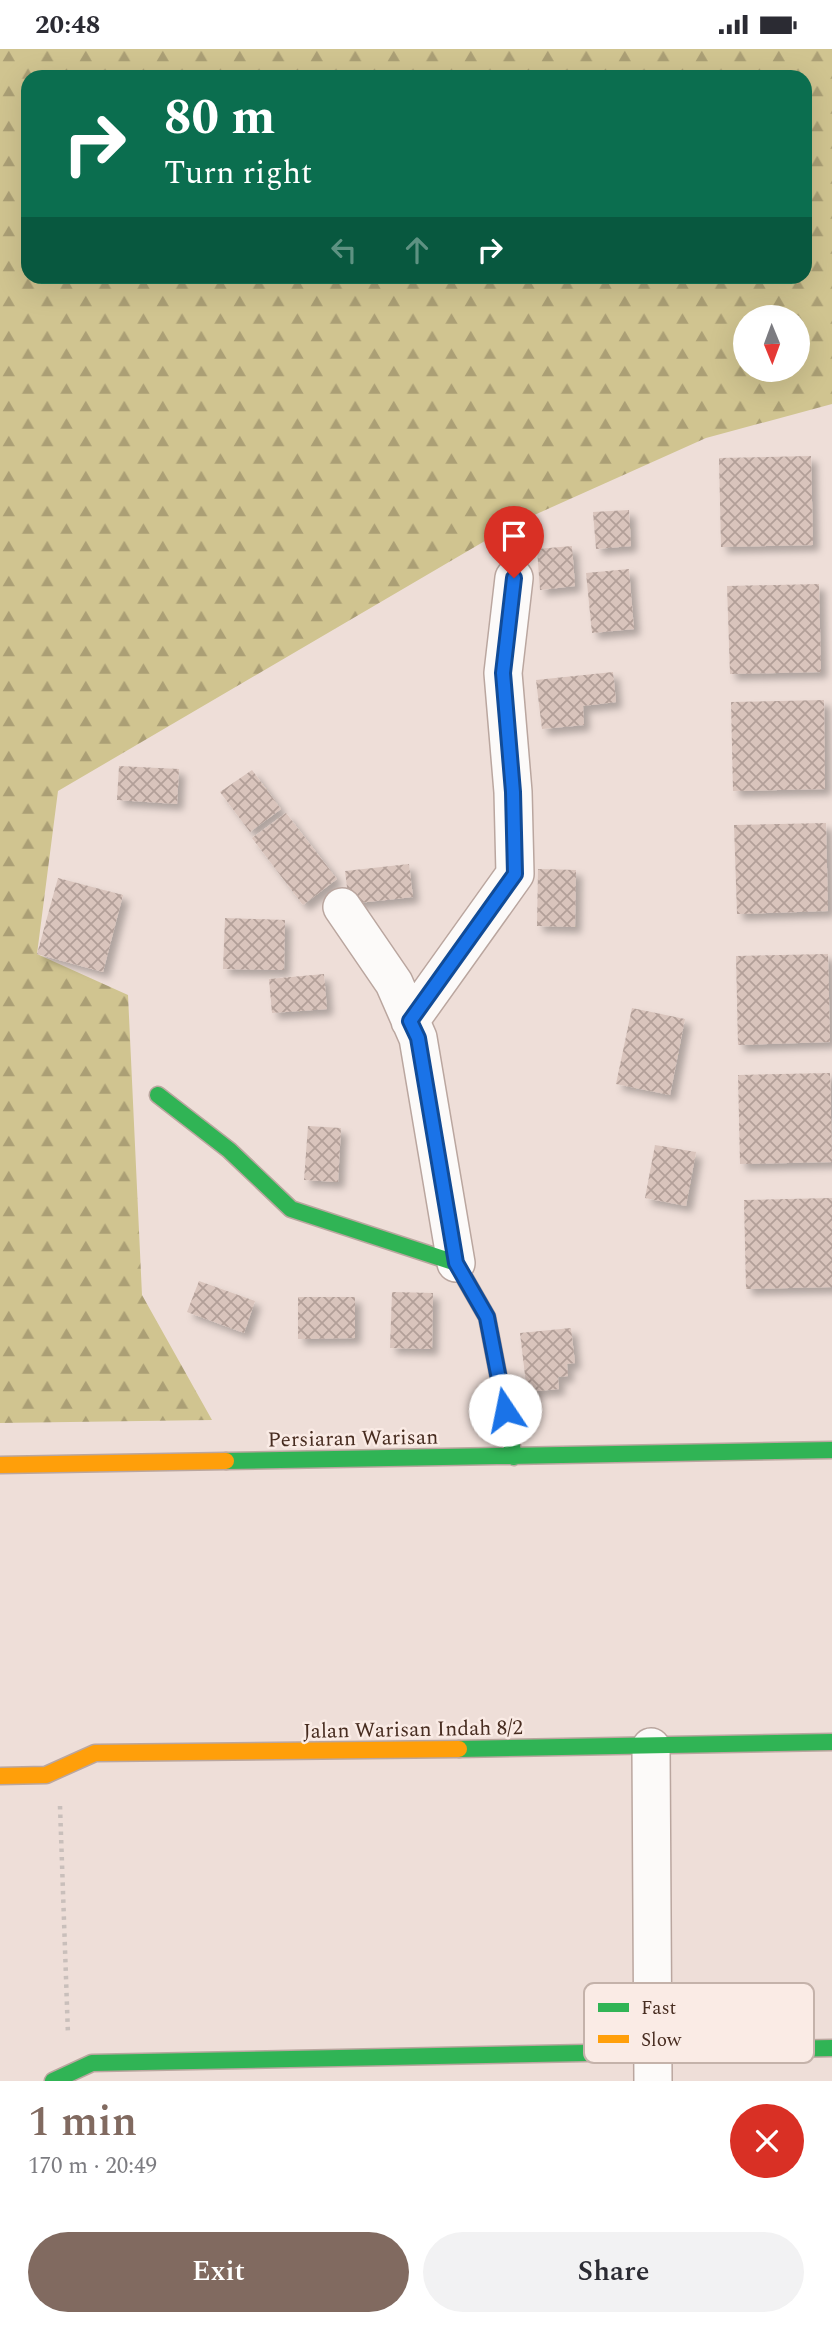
<!DOCTYPE html>
<meta charset="utf-8">
<style>
:root{--surface:#fff;--page:#f2f2f3;--text:#2b2b33;--muted:#7c7c81;--accent:#816a60}
body{margin:0;font-family:Spectral,serif;background:var(--page);color:var(--text);height:100vh;display:flex;flex-direction:column;font-size:26px;white-space:nowrap}
*{box-sizing:border-box;margin:0}
p{font-size:23px;color:var(--muted)}
.icon{flex:none;width:38px;height:38px;fill:none;stroke:currentColor;stroke-width:2;stroke-linecap:round;stroke-linejoin:round}
.map{position:relative;height:2032px;overflow:hidden}
.sheet{display:flex;flex-direction:column;background:var(--surface);flex:1}
.sheet>*{flex:none}
.guide{position:absolute;left:21px;top:21px;width:791px;height:214px;border-radius:21px;box-shadow:0 7px 28px #0002;background:#0b6e4f;color:#fff;overflow:hidden}
.needle{width:46px;rotate:179deg}
.fabs{position:absolute;left:733px;top:256px;display:grid;gap:14px}
.fabs a{display:grid;place-items:center;width:77px;height:77px;border-radius:50%;background:var(--surface);box-shadow:0 7px 28px #0002;font-size:35px}
.pin{position:absolute;display:grid;place-items:center;width:60px;height:60px;color:#fff;margin:-72px -30px;border-radius:50% 50% 50% 0;rotate:-45deg;box-shadow:0 0 7px #0007}
.pin .icon{rotate:45deg}
.me{position:absolute;width:77px;margin:-38px;rotate:349deg;stroke-linejoin:round;filter:drop-shadow(0 0 5px #0008)}
.turn{display:flex;align-items:center;gap:24px;height:147px;padding:0 28px;font-size:32px}
.turn .icon{width:91px;height:91px;stroke-width:2.5}
.turn b{display:block;font-size:49px;line-height:60px}
.lanes{display:flex;align-items:center;height:66px;padding:0 28px;background:#0003;justify-content:center;gap:35px;direction:ltr}
.lanes .off{opacity:.35}
.round{display:grid;place-items:center;flex:none;width:74px;height:74px;border-radius:37px;background:var(--page)}
.overview{display:flex;align-items:center;justify-content:space-between;height:119px;padding:0 28px}
h1{font-size:42px;font-weight:600;line-height:52px;color:var(--accent)}
.button{display:flex;gap:14px;margin-top:auto;padding:14px 28px}
.button a{flex:1;height:80px;border-radius:42px;background:var(--accent);color:#fff;font-size:28px;font-weight:600;line-height:80px;text-align:center}
.button a+a{background:var(--page);color:var(--text)}
.status{display:flex;justify-content:space-between;align-items:center;height:49px;padding:0 35px;background:var(--surface);direction:ltr}
.status svg{height:19px;fill:currentColor}
.map>svg:first-child{display:block}
</style>
<div class="status"><b>20:48</b><svg viewBox="0 0 49 12"><path d="M0 12V9h3v3zM5 12V6h3v6zM10 12V3h3v9zM15 12V0h3v12zM26 1h20v11H26zM47 4h2v5h-2z"/></svg></div>
<div class="map">
<svg width="832" height="2032" viewBox="0 0 832 2032">
<defs>
<pattern id="forest-firs" width="22" height="20" patternUnits="userSpaceOnUse" patternTransform="scale(1.75)"><rect width="22" height="20" fill="#d0c490"/><path d="M5 1l3.5 6h-7zM16 11l3.5 6h-7z" fill="#ab9f75"/></pattern>
<pattern id="building-cross-hatch" width="8" height="8" patternUnits="userSpaceOnUse" patternTransform="scale(1.75)"><rect width="8" height="8" fill="#d9c4bc"/><path d="M0 0l8 8M0 8l8-8" fill="none" stroke="#b29f98"/></pattern>
<filter id="shadow"><feDropShadow dx="6" dy="6" stdDeviation="3.5" flood-color="#0004"/></filter>
</defs>
<rect width="100%" height="100%" fill="#eeded8"/>
<path fill="url(#forest-firs)" fill-rule="evenodd" d="M0,0h832v355l-126,34 -194,87 -454,266 -21,163 91,41 14,300 70,125 -212,3zM28,28h777v200h-777zM746,268h52v52h-52z"/>
<path fill="url(#building-cross-hatch)" filter="url(#shadow)" d="M811,407l2,89 -92,2 -2,-89z
M629,461l2,36 -35,3 -3,-37z
M572,497l3,40 -35,4 -3,-41z
M629,520l5,60 -42,4 -6,-60z
M819,535l2,88 -91,2 -3,-88z
M613,623l3,30 -33,4 1,19 -42,4 -6,-49z
M824,651l1,89 -92,2 -2,-89z
M119,717l60,3 -2,35 -60,-4z
M252,721l29,39 -31,23 -30,-40z
M286,764l51,66 -34,26 -51,-67z
M826,774l2,88 -91,3 -3,-89z
M409,815l4,33 -64,7 -4,-33z
M538,820l38,1 -1,57 -38,-1z
M58,829l65,17 -20,77 -66,-18z
M225,869l60,2 -1,50 -61,-1z
M828,905l2,88 -92,3 -2,-89z
M324,925l3,35 -55,4 -3,-34z
M632,959l53,11 -15,76 -54,-11z
M830,1024l2,89 -92,2 -2,-89z
M308,1077l33,2 -3,54 -34,-2z
M655,1096l41,7 -10,54 -41,-8z
M832,1149v89l-86,2 -2,-89z
M199,1232l56,20 -11,32 -57,-21z
M392,1243l41,1 -1,56 -42,-1z
M298,1248h57v41l-57,1z
M571,1279l4,35 -8,1 1,12 -10,1 1,12 -32,3 -7,-59z"/>
<g fill="none" stroke-linecap="round" stroke-linejoin="round">
<g stroke="#baa69f" stroke-width="40">
<path id="street" d="M342,858l52,76 24,55 38,225
M410,972l105,-147 -2,-82 -10,-119 11,-95
M651,1698l2,334"/>
</g>
<g stroke="#baa69f" stroke-width="19">
<path id="fast" d="M158,1046l71,55 62,59 165,54 31,54 27,140
M226,1412l606,-11
M459,1700l373,-7
M53,2032l39,-18 740,-15"/>
</g>
<g stroke="#baa69f" stroke-width="19">
<path id="slow" d="M0,1416l226,-4
M0,1727l46,-1 49,-22 364,-4"/>
</g>
<path stroke="#c9bfbb" stroke-width="4.5" stroke-dasharray="3.5 5" stroke-linecap="butt" d="M60,1757l8,229"/>
<use href="#street" stroke="#fcfaf9" stroke-width="37"/>
<use href="#fast" stroke="#30b455" stroke-width="16"/>
<use href="#slow" stroke="#ff9f0a" stroke-width="16"/>
</g>
<g fill="none" stroke-linecap="round" stroke-linejoin="round">
<g stroke="#114b97" stroke-width="18">
<path id="route" d="M505,1361l-18,-93 -31,-54 -38,-225 -8,-17 105,-147 -2,-82 -10,-119 11,-95"/>
</g>
<use href="#route" stroke="#1a73e8" stroke-width="12"/>
</g>
<g text-anchor="middle" stroke-width="5" stroke-linejoin="round" paint-order="stroke">
<g font-size="21" fill="#472c20" stroke="#faebe5">
<text transform="translate(353 1389) rotate(-1)" y="7">Persiaran Warisan</text>
<text transform="translate(413 1680) rotate(-1)" y="7">Jalan Warisan Indah 8/2</text>
</g>
</g>
<rect x="584" y="1934" width="230" height="80" rx="10" fill="#faebe5" stroke="#c4b2aa" stroke-width="2"/>
<rect x="598" y="1954" width="31" height="9" fill="#30b455"/>
<rect x="598" y="1986" width="31" height="8" fill="#ff9f0a"/>
<g font-size="19" fill="#472c20">
<text x="641" y="1965">Fast</text>
<text x="641" y="1997">Slow</text>
</g>
</svg>
<div class="fabs">
<a><svg class="needle" viewBox="-14 -14 28 28"><path d="M0-13l5 13h-10z" fill="#e53935"/><path d="M0 13l5-13h-10z" fill="#7c7c81"/></svg></a>
</div>
<div class="pin" style="left:514px;top:529px;background:#d93025"><svg class="icon" aria-label="arrive" viewBox="0 0 24 24"><path d="M6 21V4h12l-3 4 3 4H6"/></svg></div>
<svg class="me" style="left:505px;top:1361px" viewBox="-20 -20 40 40"><circle r="19" fill="#fff"/><path d="M0-13L10 11 0 6-10 11z" fill="#1a73e8"/></svg>
<div class="guide">
<div class="turn"><svg class="icon" aria-label="right" viewBox="0 0 24 24"><path d="M7 20v-9h11M14 6l5 5-5 5"/></svg><div><b>80 m</b>Turn right</div></div>
<div class="lanes"><svg class="icon off" aria-label="left" viewBox="0 0 24 24"><path d="M17 20v-9H6M10 6l-5 5 5 5"/></svg><svg class="icon off" aria-label="ahead" viewBox="0 0 24 24"><path d="M12 20V5M6 11l6-6 6 6"/></svg><svg class="icon" aria-label="right" viewBox="0 0 24 24"><path d="M7 20v-9h11M14 6l5 5-5 5"/></svg></div>
</div>
</div>
<section class="sheet">
<div class="overview"><div><h1>1 min</h1><p>170 m · 20:49</p></div><a class="round" style="background:#d93025;color:#fff"><svg class="icon" aria-label="close" viewBox="0 0 24 24"><path d="M6 6l12 12M18 6L6 18"/></svg></a></div>
<div class="button"><a>Exit</a><a>Share</a></div>
</section>
